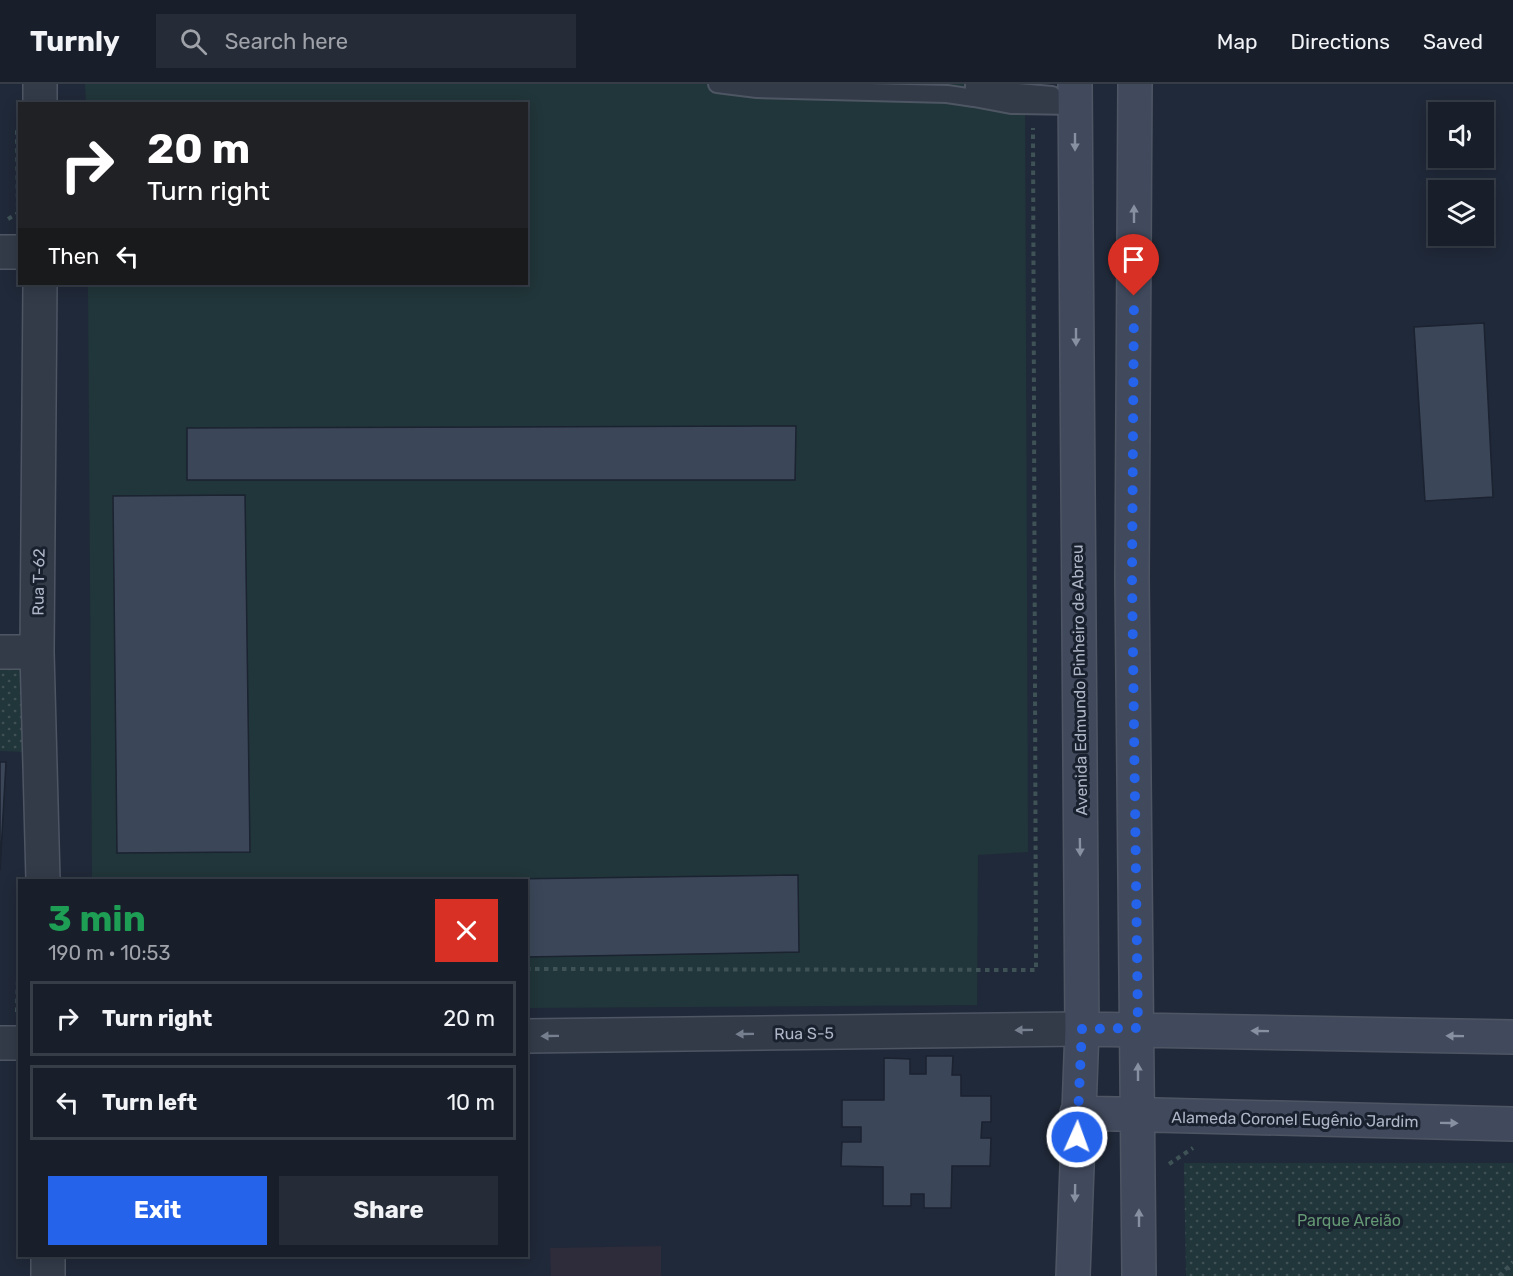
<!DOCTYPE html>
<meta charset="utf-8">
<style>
:root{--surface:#181f2b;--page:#252c37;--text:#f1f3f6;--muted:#9fa2a9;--line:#363d47;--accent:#2563eb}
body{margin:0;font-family:Rubik,sans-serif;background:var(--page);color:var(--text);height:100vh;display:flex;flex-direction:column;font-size:22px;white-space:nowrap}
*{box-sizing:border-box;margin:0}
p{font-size:20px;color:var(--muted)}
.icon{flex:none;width:33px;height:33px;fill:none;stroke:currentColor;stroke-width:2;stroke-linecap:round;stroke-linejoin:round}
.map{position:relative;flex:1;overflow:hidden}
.drawer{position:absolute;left:18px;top:795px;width:510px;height:378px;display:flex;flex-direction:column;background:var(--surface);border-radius:0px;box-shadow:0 3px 15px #0003,0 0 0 2px var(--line)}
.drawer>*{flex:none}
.top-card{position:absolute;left:18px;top:18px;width:510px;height:183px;border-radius:0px;box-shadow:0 3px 15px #0003,0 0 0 2px var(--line);background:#202124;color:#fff;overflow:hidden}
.buttons{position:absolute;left:1428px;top:18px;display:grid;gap:12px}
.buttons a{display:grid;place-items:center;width:66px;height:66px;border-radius:0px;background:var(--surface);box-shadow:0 3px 15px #0003,0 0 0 2px var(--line);font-size:30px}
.pin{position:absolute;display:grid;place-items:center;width:51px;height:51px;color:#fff;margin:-62px -26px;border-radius:50% 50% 50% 0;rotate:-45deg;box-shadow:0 0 6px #0007}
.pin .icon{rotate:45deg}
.me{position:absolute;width:66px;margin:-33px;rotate:2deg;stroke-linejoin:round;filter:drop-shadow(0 0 4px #0008)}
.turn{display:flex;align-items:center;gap:21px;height:126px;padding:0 30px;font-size:27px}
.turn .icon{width:78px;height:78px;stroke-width:2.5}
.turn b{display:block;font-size:42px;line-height:51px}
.then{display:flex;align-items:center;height:57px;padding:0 30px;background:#0003;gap:12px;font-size:22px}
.round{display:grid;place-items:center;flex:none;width:63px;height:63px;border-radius:0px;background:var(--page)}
.head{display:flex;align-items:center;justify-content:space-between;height:102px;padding:0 30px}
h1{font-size:36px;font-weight:700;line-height:45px;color:#1e9e55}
.cta{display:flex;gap:12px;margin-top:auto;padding:12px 30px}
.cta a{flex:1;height:69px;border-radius:0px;background:var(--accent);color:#fff;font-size:24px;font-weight:700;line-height:69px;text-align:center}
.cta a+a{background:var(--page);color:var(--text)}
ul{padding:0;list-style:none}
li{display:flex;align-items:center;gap:18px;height:75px;margin:0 12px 9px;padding:0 18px;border:3px solid var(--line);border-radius:0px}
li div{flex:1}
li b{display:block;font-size:22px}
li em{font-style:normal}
header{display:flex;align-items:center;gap:36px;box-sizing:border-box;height:84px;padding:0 30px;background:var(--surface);border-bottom:2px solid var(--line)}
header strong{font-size:28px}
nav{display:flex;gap:33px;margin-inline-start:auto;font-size:21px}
.search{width:420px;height:54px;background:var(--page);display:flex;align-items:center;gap:15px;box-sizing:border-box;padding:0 21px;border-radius:0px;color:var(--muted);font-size:22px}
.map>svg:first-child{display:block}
</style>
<header>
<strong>Turnly</strong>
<div class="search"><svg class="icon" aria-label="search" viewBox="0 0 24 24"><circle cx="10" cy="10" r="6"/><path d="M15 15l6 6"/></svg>Search here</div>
<nav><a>Map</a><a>Directions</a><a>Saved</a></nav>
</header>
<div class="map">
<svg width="1513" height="1192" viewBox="0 0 1513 1192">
<defs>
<pattern id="park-dots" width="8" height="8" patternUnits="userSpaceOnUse" patternTransform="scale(1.5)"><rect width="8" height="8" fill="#21363a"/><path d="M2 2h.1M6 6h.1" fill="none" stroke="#3f5155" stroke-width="1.8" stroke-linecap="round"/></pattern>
</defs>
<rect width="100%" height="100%" fill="#202939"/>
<path fill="#2e2b3a" d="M661,1162v30h-110l-1,-28z"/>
<path fill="#21363a" d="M85,0h940l3,768 -50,3 -1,150 -450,3 -1,-128h-434l-4,-596h438v-180h-440z"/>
<path fill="url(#park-dots)" d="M0,585h29l1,83 -30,-1z
M1184,1079h329v113h-327z"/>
<path fill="#3b4759" stroke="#1b2230" stroke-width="1.5" d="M1484,239l9,174 -68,4 -11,-174z
M796,342l-1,54h-608v-52z
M245,411l5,357 -133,1 -4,-357z
M0,678h6l-6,108z
M798,791l1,77 -273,5v-77h-80z
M926,972h27l-1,19h9v21h30v26h-9l-1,16h10l-1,28h-38l-1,42h-27v-14h-13v12h-28v-39l-42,-1 1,-24h19v-15h-19v-27h42v-42l26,1v15h16z"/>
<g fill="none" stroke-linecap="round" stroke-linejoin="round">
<g stroke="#4e5664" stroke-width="20">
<path id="service" d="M717,0l40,5 190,5 27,4v-14
M976,0l19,6 57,5
M974,14l37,7 64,1"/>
</g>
<g stroke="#4e5664" stroke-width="36">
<path id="minor" d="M40,0v20
M0,168h20
M40,200l-3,368 6,228
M0,568h37
M526,952l556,-7
M0,959h20
M48,1172v20"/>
</g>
<g stroke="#4e5664" stroke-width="36">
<path id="secondary" d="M1135,0l-3,494 7,698
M1082,945l431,8
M1077,1029l436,11
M1073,1192l9,-247 -7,-945"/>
</g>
<path stroke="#3f5357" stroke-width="4" stroke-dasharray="4.5 4.5" stroke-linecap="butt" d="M8,135l10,-6 -1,-86
M526,885l510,1 -3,-842
M17,928l3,-100
M1169,1080l24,-16
M1499,1192l14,-14"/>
<use href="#service" stroke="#333b49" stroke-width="16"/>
<use href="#minor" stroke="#333b49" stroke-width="33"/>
<use href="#secondary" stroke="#414a5d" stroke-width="33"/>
</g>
<defs><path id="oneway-solid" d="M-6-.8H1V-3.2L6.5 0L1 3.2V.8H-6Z" transform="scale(1.5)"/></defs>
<g fill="#8790a1">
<use href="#oneway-solid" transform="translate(1075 58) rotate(90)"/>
<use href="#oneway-solid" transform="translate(1134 130) rotate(-90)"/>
<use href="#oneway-solid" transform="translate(1076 253) rotate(90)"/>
<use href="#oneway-solid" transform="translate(1080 763) rotate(89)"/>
<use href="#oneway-solid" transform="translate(1260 947) rotate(-179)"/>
<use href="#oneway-solid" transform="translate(1455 952) rotate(-179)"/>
<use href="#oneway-solid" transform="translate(1138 988) rotate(-90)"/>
<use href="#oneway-solid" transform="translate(1449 1039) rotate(1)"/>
<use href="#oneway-solid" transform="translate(1075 1109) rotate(91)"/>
<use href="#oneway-solid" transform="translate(1139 1134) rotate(-90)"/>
</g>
<g fill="#767f8e">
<use href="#oneway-solid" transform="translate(1024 946) rotate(179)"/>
<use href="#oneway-solid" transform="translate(745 950) rotate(179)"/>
<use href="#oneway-solid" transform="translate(550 952) rotate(179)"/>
</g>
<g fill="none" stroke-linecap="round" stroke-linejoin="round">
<path stroke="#2563eb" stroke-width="10" stroke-dasharray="0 18" d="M1077,1053l5,-108 56,-1 -6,-450 2,-282"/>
</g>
<g text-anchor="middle" stroke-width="6" stroke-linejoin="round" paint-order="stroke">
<g font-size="16" fill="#adb6c6" stroke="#19202e">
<text transform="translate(38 498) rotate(-89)" y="6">Rua T-62</text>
<text transform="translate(1079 596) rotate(-91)" y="6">Avenida Edmundo Pinheiro de Abreu</text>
<text transform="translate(804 949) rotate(-1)" y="6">Rua S-5</text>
<text transform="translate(1295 1035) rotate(1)" y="6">Alameda Coronel Eugênio Jardim</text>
</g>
<g font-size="16" fill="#649773" stroke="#19202e">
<text x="1349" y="1142">Parque Areião</text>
</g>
</g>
</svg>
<div class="buttons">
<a><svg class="icon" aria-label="sound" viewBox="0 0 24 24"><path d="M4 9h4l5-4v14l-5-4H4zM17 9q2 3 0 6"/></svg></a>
<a><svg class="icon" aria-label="layers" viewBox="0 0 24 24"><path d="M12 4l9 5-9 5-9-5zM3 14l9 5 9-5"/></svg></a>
</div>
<div class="pin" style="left:1134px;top:212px;background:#d93025"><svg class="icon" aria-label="arrive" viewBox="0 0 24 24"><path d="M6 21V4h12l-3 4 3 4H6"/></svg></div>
<svg class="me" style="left:1077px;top:1053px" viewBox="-20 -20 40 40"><circle r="17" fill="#2563eb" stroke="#fff" stroke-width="3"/><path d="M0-11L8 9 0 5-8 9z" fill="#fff"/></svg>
<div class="top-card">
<div class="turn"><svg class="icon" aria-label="right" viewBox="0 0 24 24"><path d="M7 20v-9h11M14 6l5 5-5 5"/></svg><div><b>20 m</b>Turn right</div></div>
<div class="then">Then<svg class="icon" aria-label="left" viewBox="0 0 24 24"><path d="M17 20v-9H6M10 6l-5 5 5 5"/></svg></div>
</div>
<section class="drawer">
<div class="head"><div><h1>3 min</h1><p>190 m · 10:53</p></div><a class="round" style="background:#d93025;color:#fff"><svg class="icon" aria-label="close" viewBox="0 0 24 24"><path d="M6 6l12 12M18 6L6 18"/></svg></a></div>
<ul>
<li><svg class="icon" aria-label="right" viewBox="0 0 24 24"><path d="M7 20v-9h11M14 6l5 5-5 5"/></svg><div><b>Turn right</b></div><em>20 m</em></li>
<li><svg class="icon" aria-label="left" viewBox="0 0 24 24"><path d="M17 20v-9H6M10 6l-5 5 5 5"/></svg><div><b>Turn left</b></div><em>10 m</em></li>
</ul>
<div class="cta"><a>Exit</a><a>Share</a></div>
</section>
</div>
